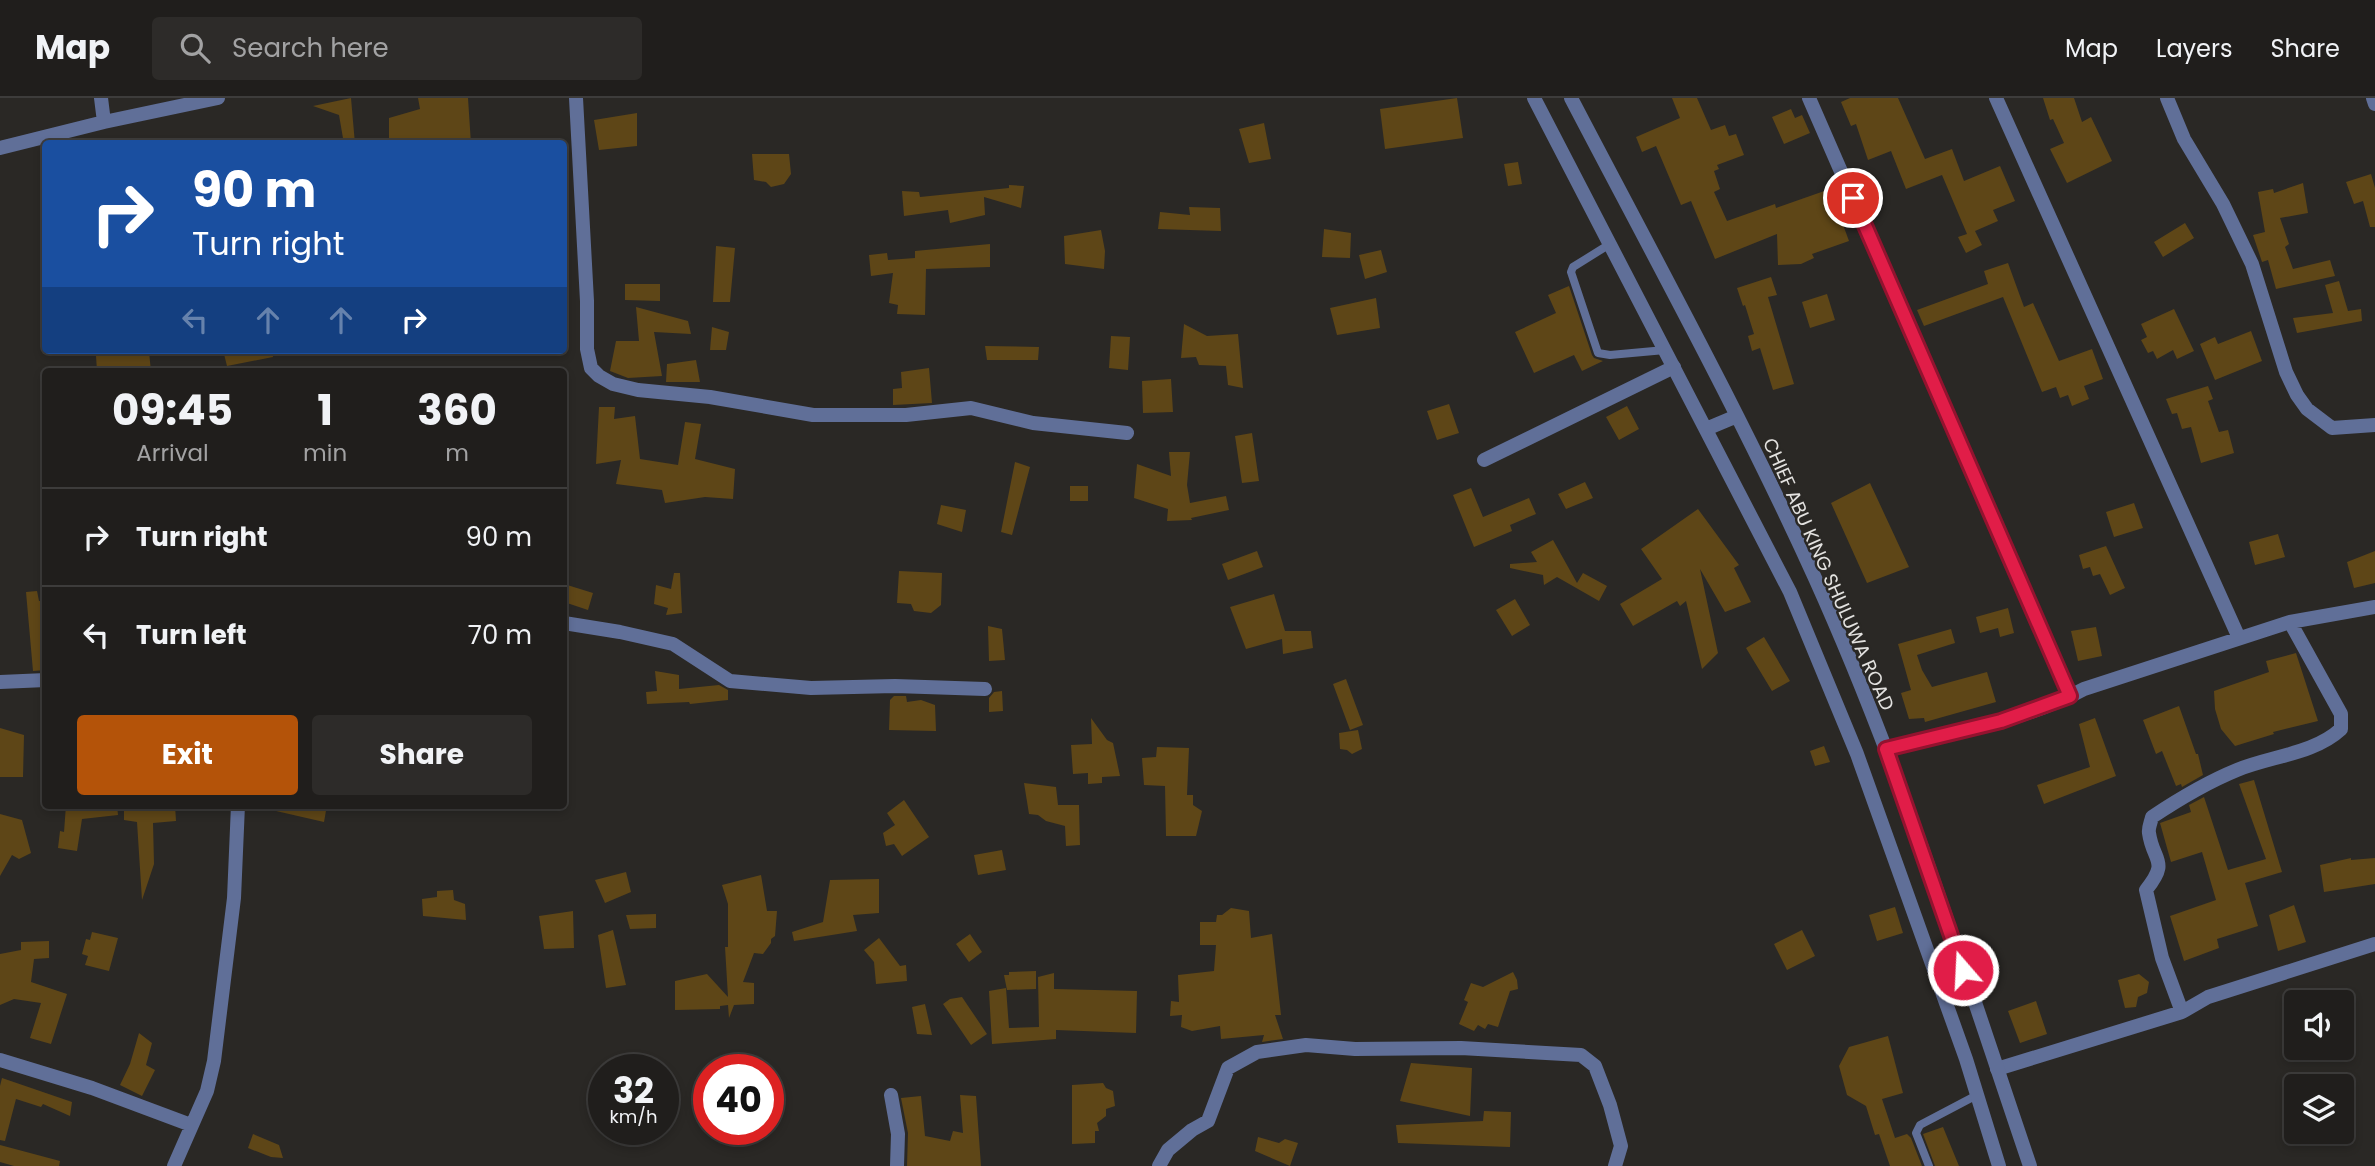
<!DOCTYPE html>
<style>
:root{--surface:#201e1c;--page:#2d2b29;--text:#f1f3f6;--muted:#a2a2a3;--line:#3d3c3b;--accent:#b45309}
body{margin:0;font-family:Poppins,sans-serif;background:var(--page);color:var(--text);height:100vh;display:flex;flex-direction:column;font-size:26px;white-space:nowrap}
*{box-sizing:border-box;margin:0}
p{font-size:23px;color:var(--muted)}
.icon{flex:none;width:38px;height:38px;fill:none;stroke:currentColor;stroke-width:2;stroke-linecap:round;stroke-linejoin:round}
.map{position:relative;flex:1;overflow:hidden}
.drawer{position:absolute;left:42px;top:270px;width:525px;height:441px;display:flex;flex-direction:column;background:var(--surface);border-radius:7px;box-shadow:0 4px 10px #0003,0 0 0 2px var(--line)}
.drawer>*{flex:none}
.guide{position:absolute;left:42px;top:42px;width:525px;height:214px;border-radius:7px;box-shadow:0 4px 10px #0003,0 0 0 2px var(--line);background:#1a4fa0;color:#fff;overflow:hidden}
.tools{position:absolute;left:2284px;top:892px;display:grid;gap:14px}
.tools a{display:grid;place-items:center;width:70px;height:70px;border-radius:7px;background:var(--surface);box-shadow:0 4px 10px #0003,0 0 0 2px var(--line);font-size:35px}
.speed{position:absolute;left:588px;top:956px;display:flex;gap:14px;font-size:35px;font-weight:700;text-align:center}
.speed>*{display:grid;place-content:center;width:91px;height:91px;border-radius:50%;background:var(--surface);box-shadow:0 4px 10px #0003,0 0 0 2px var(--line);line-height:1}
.speed small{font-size:18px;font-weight:400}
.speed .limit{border:10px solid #d22;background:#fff;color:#111}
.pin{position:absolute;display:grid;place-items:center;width:60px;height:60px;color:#fff;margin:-30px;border:4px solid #fff;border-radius:50%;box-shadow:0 2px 7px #0007}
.me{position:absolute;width:77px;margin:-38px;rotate:341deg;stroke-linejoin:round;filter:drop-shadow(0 0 5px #0008)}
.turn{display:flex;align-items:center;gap:24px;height:147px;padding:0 35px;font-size:32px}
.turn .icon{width:91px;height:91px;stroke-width:2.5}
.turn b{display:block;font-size:49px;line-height:60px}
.lanes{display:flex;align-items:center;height:66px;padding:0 35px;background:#0003;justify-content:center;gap:35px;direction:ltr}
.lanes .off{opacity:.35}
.eta{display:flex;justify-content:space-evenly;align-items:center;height:119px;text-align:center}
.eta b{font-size:42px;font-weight:700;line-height:49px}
.button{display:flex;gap:14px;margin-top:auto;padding:14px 35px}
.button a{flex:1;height:80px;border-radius:7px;background:var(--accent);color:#fff;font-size:28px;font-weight:700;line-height:80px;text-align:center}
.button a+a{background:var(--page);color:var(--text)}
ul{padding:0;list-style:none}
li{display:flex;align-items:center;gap:21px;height:98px;padding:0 35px;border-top:2px solid var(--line)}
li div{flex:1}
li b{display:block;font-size:26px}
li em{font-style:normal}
header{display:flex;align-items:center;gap:42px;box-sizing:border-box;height:98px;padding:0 35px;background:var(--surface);border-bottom:2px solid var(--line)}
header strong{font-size:33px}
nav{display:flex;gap:38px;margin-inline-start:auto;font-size:24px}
.search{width:490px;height:63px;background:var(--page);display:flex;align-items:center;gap:18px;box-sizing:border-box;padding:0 24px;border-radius:7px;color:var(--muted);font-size:26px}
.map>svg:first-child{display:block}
</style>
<header>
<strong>Map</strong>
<div class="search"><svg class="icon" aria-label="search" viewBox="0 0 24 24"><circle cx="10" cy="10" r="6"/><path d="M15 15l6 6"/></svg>Search here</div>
<nav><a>Map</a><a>Layers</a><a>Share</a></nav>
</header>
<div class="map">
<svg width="2375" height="1068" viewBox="0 0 2375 1068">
<rect width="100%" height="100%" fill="#2a2825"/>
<path fill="#5e4617" d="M351,0l4,46h-11l-5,-29 -26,-9z
M418,0h50l3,46h-82v-26l31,-9z
M1457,0l6,40 -78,11 -5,-40z
M1672,0h25l14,32 14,-5 4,11 7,-2 8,21 -27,10 2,4 -5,2 6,18 -6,3 13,29 48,-17 1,4 54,-19 19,52 -37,13 2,4 -13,6 -23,1 -1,-31 -62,25 -24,-58 -10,4 -25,-59 -14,6 -6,-15 44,-19z
M1850,0h48l27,61 27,-10 12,32 36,-15 15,35 -22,9 5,11 -23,10 7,14 -16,8 -8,-16 9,-3 -25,-59 -36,14 -15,-38 -23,9 -12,-36 -5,2 -10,-24z
M2043,0h31l8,24 9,-5 21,44 -45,22 -17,-34 14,-6 -11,-24 -3,1z
M1791,11l4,9 7,-3 8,18 -26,11 -12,-27z
M637,15v33l-38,4 -5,-30z
M1264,25l7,36 -22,4 -10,-34z
M752,56h37l2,20 -7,10 -13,3 -5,-5 -12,-2z
M1518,64l4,22 -14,2 -4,-22z
M2371,76l4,14v39h-5l-7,-26 -9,3 -8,-22z
M2303,85l5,30 -28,5 9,26 -4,3 8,22 37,-9 5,16 -59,13 -8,-29 -6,2 -9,-27 12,-3 -7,-40 15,-3 1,4z
M1009,87l15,1 -3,22 -37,-11 1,18 -35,8 -2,-13 -44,6 -2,-25 17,1 1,5 89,-9z
M1189,109l31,1 1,23 -63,-2 2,-17 30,3z
M2185,125l9,15 -31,19 -9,-15z
M1324,131l27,4 -1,25 -28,-1z
M1101,132l4,21 -1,18 -39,-5 -1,-28z
M990,146v23l-64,2 -1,46 -28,-1 1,-9 -9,-2 4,-30 -22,3 -2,-21 18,-2 1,7 27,-2v-7z
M716,148l19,2 -5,54h-17z
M1381,152l6,22 -22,7 -6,-24z
M2008,165l16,44 9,-4 26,58 33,-12 11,30 -19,7 5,13 -17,7 -4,-11 -8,3 -4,-11 -14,5 -39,-95 -79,29 -7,-16 71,-26 -4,-13z
M1771,179l6,18 -9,2 26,87 -21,6 -13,-42 -8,3 -4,-15 6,-2 -9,-29 -2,1 -6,-18z
M2339,183l9,30 13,-2 1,12 -65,12 -4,-15 40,-5 -8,-28z
M625,186h35v17l-35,-1z
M1569,188l23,69 2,3 9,3 -21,10 -8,-16 -40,18 -19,-41 41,-19 -8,-18z
M1827,196l8,26 -25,8 -8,-26z
M1376,200l4,30 -43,7 -7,-27z
M636,209l52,14 3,13 -37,-2 8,44 -34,2 -18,-7 6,-30h23z
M2174,211l20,42 -17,8 -4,-9 -16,9 -4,-8 -5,2 -7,-13 6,-3 -6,-13z
M1184,226l23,12 31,-2 5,54 -15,-3 -2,-19 -27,-1 -3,-8 -15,1z
M712,229l17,5 -3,18h-16z
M2251,233l11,30 -47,19 -15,-36 15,-7 3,7z
M1111,238l19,1 -2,33 -19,-2z
M985,248l54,1 -1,13h-51z
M223,252h49l1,7 -46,9z
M149,254l2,19h-54l-1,-15z
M696,262l4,22h-34l1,-18z
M929,270l3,35 -39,2v-16l9,-1 -1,-16z
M1171,281l2,33 -30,1 -1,-32z
M2208,288l5,13 -5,2 11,31 9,-2 6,23 -33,10 -10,-36 -9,2 -5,-16 -5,1 -6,-15z
M1449,306l10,29 -22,7 -10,-29z
M1627,308l12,23 -20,11 -13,-23z
M599,309h16l-1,12 21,-3 5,43 38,6 7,-43 16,2 -6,35 40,10 -2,30 -28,-2 -40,6 -3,-13 -46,-6 5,-24 -25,4z
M1252,335l7,48 -17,2 -7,-47z
M1169,354h21l-3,33 3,18 36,-7 3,14 -38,8 1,2 -25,1 1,-12 -34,-11 3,-34 34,12z
M1015,364l15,5 -18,68 -11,-3z
M1585,384l8,16 -27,11 -8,-15z
M1870,385l39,84 -42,16 -36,-80z
M1070,388h18v15h-18z
M1471,390l12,29 46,-19 7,16 -26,11 2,6 -38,16 -21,-52z
M2134,405l9,25 -29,9 -8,-25z
M941,407l25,5 -4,22 -25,-8z
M1698,411l41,56 -5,3 17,34 -26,10 -25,-43 18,84 -16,16 -16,-68 -6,5 -3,-5 -44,25 -13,-22 42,-25 -21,-30z
M2278,436l7,23 -30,8 -6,-23z
M1553,442l24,43 6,-10 24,13 -8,15 -42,-24 -13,8 -1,-10 -33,-7v-4l27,-2 -6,-10z
M2106,448l19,42 -15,7 -10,-21 -7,2 -3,-9 -7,2 -4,-14z
M1257,453l6,16 -35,13 -6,-16z
M2375,453v32l-21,5 -7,-26z
M899,473l43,2 -1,32 -10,8 -17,-2 -3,-7 -14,-1z
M674,475h6l2,40 -16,2 2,-7 -14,-4 2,-19 15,4z
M564,486l29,9 -5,17 -24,-8z
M37,493l2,10h7v29h-4l4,40 -13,1 -7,-79z
M1274,496l11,37h26l2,17 -30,6 -1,-15 -36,10 -16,-42z
M1515,501l15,26 -18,11 -16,-26z
M2008,510l6,25 -14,4 -2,-9 -18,5 -4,-16z
M988,528l14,3 3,31 -16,1z
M2096,529l6,29 -24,5 -7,-30z
M1951,531l4,14 -38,12 5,15 10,17 55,-15 9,30 -71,20 -1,-4 -15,1 -8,-26 10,-3 -13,-46z
M1764,539l26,44 -18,10 -26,-43z
M2296,555l22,68 -45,11 1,2 -39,12 -14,-17 -6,-20 -1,-18 55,-19 -3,-11z
M655,573l24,4v14l40,-4 9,5v10l-38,4 -1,-2 -42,2 -1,-12 11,-1z
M1346,581l17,46 -13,5 -17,-46z
M1002,593l1,20 -14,1v-14l5,-6z
M894,598h12l1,6 14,-2 14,5 1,26 -47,-1 1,-30z
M2179,608l17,48h2l5,21 -21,12 -1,-3 -5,2 -14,-35 -6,3 -13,-34z
M1091,620l16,22 6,3 7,33 -18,1v6l-14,1v-11l-15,1 -2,-29 21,-1z
M2095,620l21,58 -72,28 -7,-19 53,-18 -11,-43z
M0,630l24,7 -1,42h-23z
M1358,632l4,19 -10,5 -5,-4 -7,-1 -1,-16z
M1824,648l6,16 -15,4 -5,-15z
M1157,649l32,1 -2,47h6v10l9,6 -6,25h-30l-1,-50 -21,-1 -2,-27 14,-1z
M2254,682l28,92 -37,11 13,43 -41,13 2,9 -35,13 -14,-45 46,-16 -14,-48 -31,10 -11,-39 31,-11 -2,-7 15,-8 24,73 38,-11 -27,-75z
M1024,685l32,4 2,18h21l1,40 -14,1 -1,-20 -19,-5 -8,-6 -9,-1z
M904,702l25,37 -27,19 -8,-12 -8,2 -3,-13 12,-8 -8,-12z
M66,707h51l1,10 -36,4 -5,32 -19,-3 2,-17 4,1z
M124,707h51l1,16 -23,2 1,41 -12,36 -5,-78 -13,-2z
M276,707h51l-3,17 -48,-11z
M0,716l22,6 9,33 -12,6 -7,-4 -12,21z
M1002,752l4,20 -28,5 -4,-20z
M2351,760v2l24,-2v26l-51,8 -4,-27z
M626,774l5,20 -26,11 -10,-23z
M761,777l6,36h10l-2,25 -4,3v4l-8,11 -9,-1 -11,29 11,1v21l-20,1 -5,13 -1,-13 -8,1v3l-45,1v-29l32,-7 21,23 -3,-50h3v-43l-6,-19z
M879,781v34l-26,2 4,16 -63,10 -2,-9 31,-10 7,-42z
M453,792l1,10 11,4 1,16 -43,-4 -1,-17 15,-2v-6z
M2294,807l12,37 -28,9 -9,-36z
M1895,809l8,26 -26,8 -8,-26z
M1231,810l18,3 2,27 21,-4 9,81h-6l8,24 -21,3 2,-7 -43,4 -1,-13 -28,5 -11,-4 1,-12 -12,1 1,-15 8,1 -1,-27 36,-4 2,-26h-16v-23h16l1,-7h5z
M573,813l1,37 -30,1 -5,-33z
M656,816v14l-26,1 -4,-14z
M613,832l13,55 -20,3 -8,-53z
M1802,832l13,26 -28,14 -13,-26z
M92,834l26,6 -9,33 -24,-6 3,-9 -6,-2 4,-15 4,1z
M970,836l12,18 -13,10 -13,-18z
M879,840l21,28 6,-1 1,16 -31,3 -2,-22 -10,-12z
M49,843v17l-15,1 -3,23 36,12 -16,50 -21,-6 11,-35 -27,-4 -14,6v-51l21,-4v-8z
M1036,873v18l-29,1 -3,-15h5v-3z
M1513,874l4,8 1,9 -8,2 -12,36 -10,-3 -3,5 -7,-4 -4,6 -15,-7 9,-22 -4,-2 7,-17 12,4z
M1054,875v16l83,2 -1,42 -80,-3v9l-64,5 -3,-53 17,-3 3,40 30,-1 -1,-50z
M2139,876l10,8 -2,11 -9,4 -2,10 -11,1 -7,-28z
M962,899l25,37 -16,11 -28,-41 7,-5z
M2036,903l11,33 -27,9 -12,-32z
M925,906l5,22 2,9 -15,-1 -5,-27z
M139,935l13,10 -6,22 9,5 -13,26 -22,-11 10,-21z
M1888,938l15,57 -21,6 13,39 12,-4 4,4 11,28h-32l-11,-32 -4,1 -9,-29 -19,-11 -8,-29 10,-19z
M1411,965l61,5 -2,48 -70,-15z
M2,980l70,24 -2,14 -27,-12 -2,3 -25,-8 -11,42 -5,-1v-54z
M1103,985l3,5 7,3 2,15 -9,3v7l-9,7 2,8h-4v12l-23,1v-59z
M960,997l16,1 5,70h-74l1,-33 -7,-35 20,-2 4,40 25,5 3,-10 10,2z
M1484,1013l27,1 -1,35 -112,-4 -2,-18 87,-4z
M1943,1029l16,39h-24l-12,-32z
M253,1036l26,11 4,13 -12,-1 -23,-9z
M1258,1039l21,6 6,-4 13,4 -8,23 -35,-15z
M0,1047l60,16 -1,5h-45l-14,-4z"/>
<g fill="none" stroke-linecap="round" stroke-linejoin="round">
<path stroke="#606f98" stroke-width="8" d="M1610,146l-37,23 -2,5 27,81 12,2 55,-5
M1929,1068l-13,-33 4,-8 57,-30"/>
<path stroke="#606f98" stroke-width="14" d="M101,0l3,24
M576,0l11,203v48l4,19 8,8 14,8 25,6 72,7 103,18h93l65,-7 62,15 94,10
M1809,0l261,599
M1996,0l243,540
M2167,0l17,41 39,65 29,60 34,108 11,23 10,14 25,19 43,-3
M2373,0l2,6
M0,50l104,-26 114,-24
M1484,362l190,-93
M564,525l56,9 53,12 57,37 81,7 84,-2 90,3
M0,584l46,-2
M1886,651c66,-17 137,-27 198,-60l206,-67 85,-15
M2182,914l-20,-54 -16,-68c24,-30 7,-28 3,-57 -1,-5 2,-11 3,-16 24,-16 58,-36 85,-47 34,-14 77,-16 104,-41v-15l-51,-92
M0,962l92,28 99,37
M1997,971l185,-57 26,-15 167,-53
M891,997l7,39 -1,32
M174,1068l33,-75 7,-30 20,-163 4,-93
M1159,1068l9,-16 24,-20 16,-9 20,-53 29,-16 49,-7 49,4 106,-1 120,7 14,11 15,39 11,41 -6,20"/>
<path stroke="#606f98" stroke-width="14" d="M1534,0l256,494 67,162 109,305 33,107
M1571,0c83,159 170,317 244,480 86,190 148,391 215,588
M1706,331l31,-13"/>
</g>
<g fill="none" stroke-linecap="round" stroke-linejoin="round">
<g stroke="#92132f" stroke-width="18">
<path id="route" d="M1853,100l217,498 -69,25 -115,28 77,221"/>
</g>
<use href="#route" stroke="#e11d48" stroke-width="12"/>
</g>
<g text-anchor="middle" stroke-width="5" stroke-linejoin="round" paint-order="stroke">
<g font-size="19" fill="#e3e2e0" stroke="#2a2825">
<text transform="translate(1829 476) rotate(66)" y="7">CHIEF ABU KING SHULUWA ROAD</text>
</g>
</g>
</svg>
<div class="tools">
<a><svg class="icon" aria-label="sound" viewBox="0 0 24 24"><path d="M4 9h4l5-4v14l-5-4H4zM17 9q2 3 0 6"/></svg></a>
<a><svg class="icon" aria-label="layers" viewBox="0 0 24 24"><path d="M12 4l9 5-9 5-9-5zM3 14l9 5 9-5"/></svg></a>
</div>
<div class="speed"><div>32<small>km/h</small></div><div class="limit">40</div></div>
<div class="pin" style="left:1853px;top:100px;background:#d93025"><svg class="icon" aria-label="arrive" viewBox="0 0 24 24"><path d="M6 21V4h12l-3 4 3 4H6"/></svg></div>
<svg class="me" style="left:1963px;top:872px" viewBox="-20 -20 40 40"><circle r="17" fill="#e11d48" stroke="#fff" stroke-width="3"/><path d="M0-11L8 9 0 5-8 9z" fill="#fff"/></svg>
<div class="guide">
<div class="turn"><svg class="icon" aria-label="right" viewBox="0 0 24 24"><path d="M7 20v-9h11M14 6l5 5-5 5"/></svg><div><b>90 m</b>Turn right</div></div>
<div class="lanes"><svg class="icon off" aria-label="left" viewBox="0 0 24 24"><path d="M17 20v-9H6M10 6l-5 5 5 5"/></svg><svg class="icon off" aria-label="ahead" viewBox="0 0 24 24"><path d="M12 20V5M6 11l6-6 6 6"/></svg><svg class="icon off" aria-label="ahead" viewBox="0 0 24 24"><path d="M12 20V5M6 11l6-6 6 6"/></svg><svg class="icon" aria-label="right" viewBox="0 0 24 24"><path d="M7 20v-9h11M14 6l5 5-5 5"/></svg></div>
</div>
<section class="drawer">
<div class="eta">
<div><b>09:45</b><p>Arrival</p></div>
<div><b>1</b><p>min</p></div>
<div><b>360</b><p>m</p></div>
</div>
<ul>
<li><svg class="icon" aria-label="right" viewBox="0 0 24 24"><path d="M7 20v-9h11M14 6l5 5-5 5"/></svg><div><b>Turn right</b></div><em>90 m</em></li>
<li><svg class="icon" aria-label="left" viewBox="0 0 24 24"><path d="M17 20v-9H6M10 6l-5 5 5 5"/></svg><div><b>Turn left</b></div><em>70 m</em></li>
</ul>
<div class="button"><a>Exit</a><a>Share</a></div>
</section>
</div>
